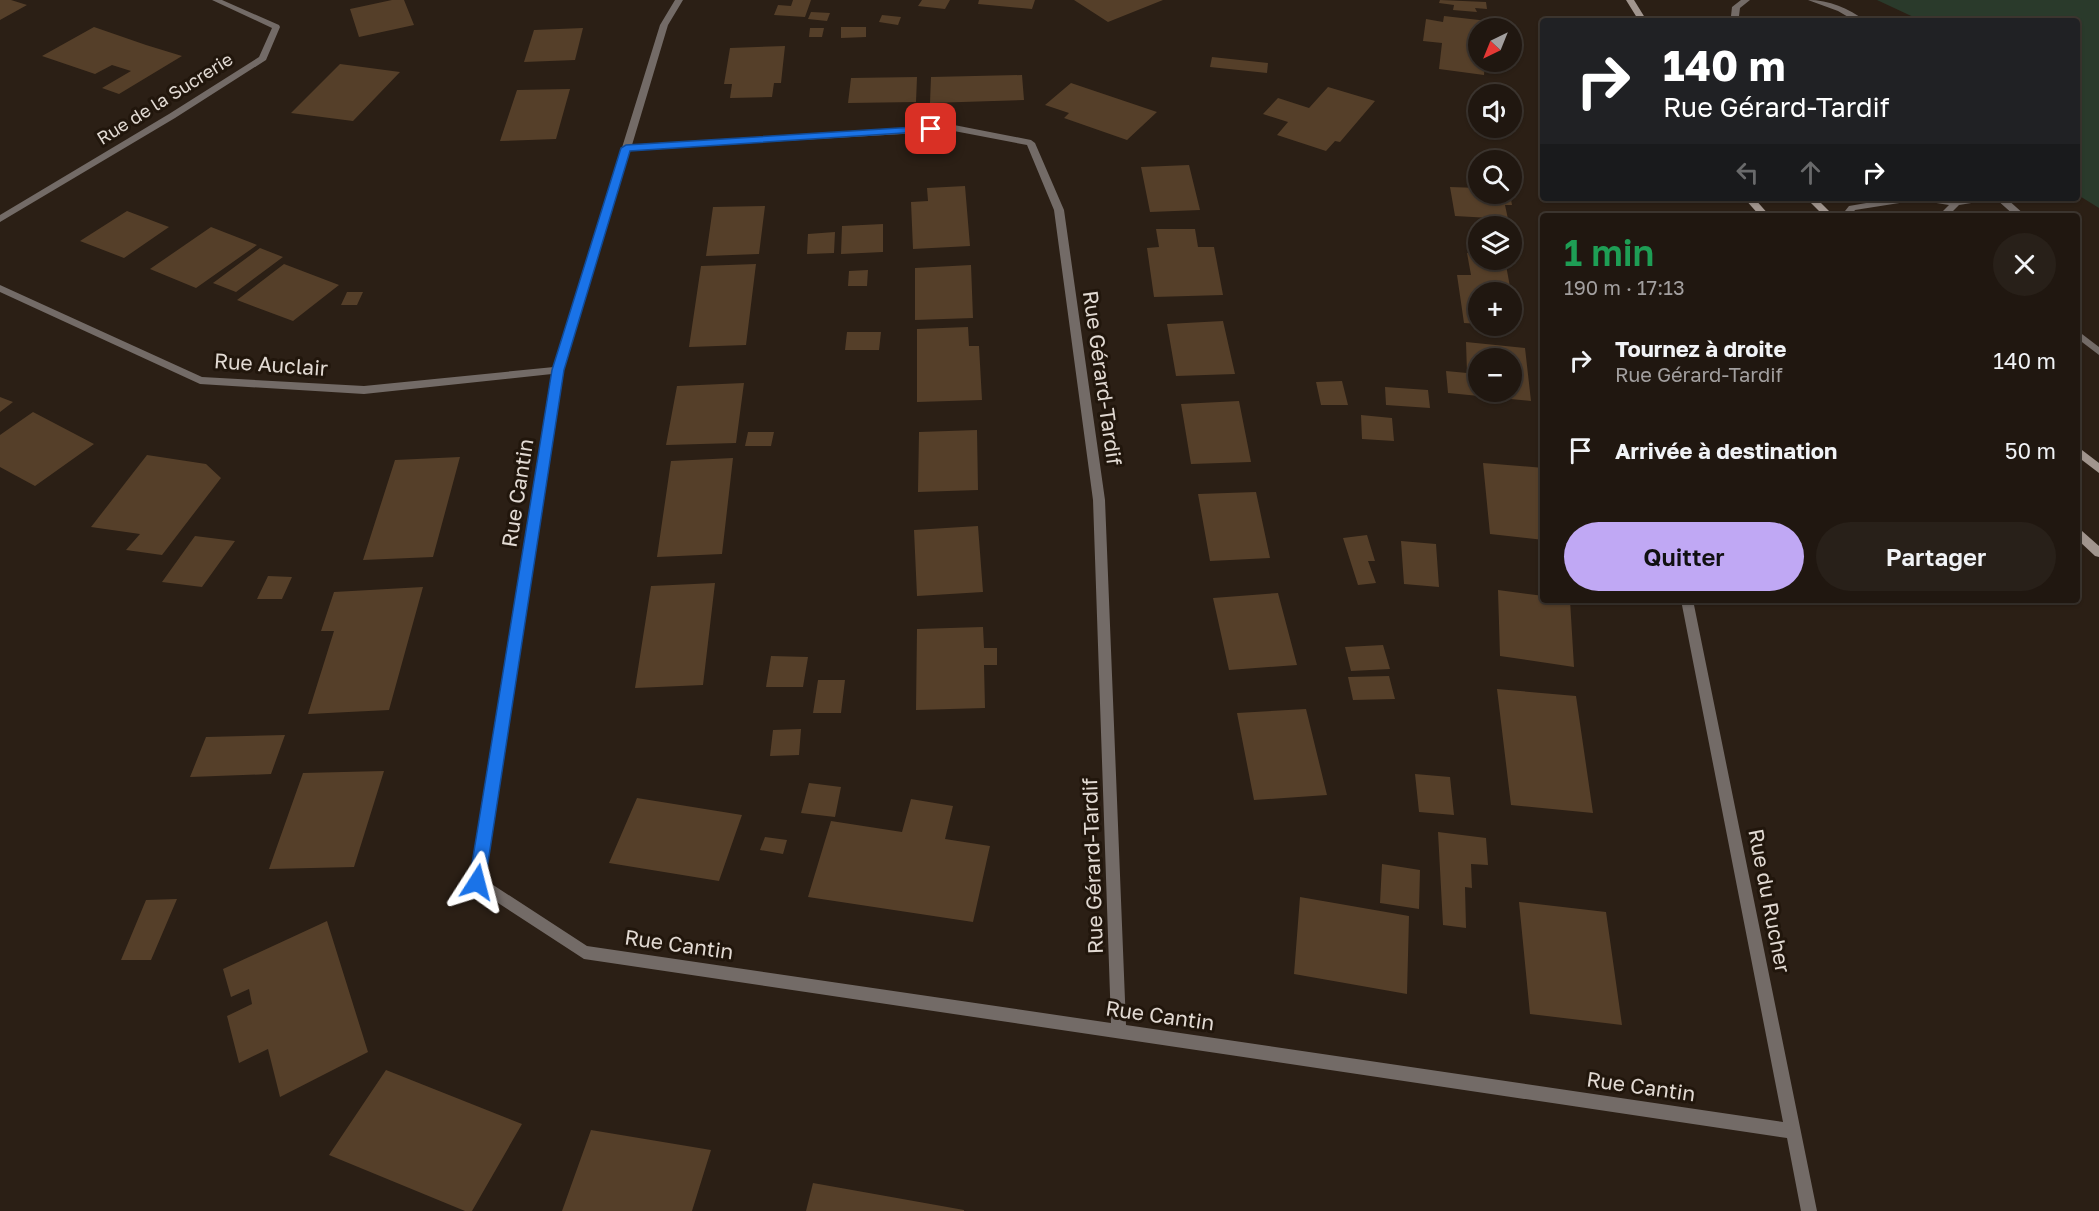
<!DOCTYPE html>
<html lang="fr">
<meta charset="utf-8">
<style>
:root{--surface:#201710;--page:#282019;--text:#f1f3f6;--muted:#a29f9f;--line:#3d3630;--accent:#c0a8f4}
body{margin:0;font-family:"Golos Text",sans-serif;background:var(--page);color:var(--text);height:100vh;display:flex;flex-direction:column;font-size:22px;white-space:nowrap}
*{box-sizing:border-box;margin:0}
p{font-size:20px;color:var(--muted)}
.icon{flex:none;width:33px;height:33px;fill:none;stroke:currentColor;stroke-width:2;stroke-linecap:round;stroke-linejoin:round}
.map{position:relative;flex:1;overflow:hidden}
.details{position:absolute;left:1540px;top:213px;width:540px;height:390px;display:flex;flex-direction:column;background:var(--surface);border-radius:6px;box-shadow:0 2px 4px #0004,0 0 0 2px var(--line)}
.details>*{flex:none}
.hud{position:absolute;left:1540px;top:18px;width:540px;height:183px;border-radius:6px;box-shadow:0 2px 4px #0004,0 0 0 2px var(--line);background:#202124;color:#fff;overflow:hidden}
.needle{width:39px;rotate:223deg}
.controls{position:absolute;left:1468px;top:18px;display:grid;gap:12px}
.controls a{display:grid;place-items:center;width:54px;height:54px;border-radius:50%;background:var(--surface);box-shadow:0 2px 4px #0004,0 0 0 2px var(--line);font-size:30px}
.pin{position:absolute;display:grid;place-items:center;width:51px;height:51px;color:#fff;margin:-26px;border-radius:12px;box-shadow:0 3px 9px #0006}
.me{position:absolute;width:66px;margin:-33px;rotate:9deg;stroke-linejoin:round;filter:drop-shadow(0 0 4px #0008)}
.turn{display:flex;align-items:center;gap:21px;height:126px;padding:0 24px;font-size:27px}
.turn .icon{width:78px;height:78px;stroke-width:2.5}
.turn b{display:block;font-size:42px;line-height:51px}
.lanes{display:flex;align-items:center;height:57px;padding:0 24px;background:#0003;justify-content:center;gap:30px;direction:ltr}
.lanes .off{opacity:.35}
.round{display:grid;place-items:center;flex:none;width:63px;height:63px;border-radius:32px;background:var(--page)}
.headline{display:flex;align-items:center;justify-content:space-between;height:102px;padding:0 24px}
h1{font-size:36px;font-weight:600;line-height:45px;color:#1e9e55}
.primary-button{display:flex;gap:12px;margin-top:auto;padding:12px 24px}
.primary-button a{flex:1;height:69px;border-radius:36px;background:var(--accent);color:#111;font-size:24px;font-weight:600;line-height:69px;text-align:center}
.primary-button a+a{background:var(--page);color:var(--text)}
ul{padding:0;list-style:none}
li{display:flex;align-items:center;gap:18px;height:90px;padding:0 24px}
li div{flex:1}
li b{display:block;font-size:22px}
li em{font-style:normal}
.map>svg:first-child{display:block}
</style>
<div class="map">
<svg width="2099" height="1211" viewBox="0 0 2099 1211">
<rect width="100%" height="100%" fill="#2b1f15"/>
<path fill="#2a3a2b" d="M1877,0h222v208l-21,-13v-174h-156z"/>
<path fill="#553f29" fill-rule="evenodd" d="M0,0h11l16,5 -27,15z
M392,0h12l10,25 -55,12 -9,-28z
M793,0h18l-6,17 -31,-2 4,-10 13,1z
M922,0h28l-5,9 -27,-3z
M979,0h56l-3,9 -54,-5z
M1074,0h89l-55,22z
M1440,0l46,2 1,7 -12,-1 2,4 -24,-2 1,-5 -15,-2z
M811,12l19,1 -3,8 -19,-2z
M882,15l19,2 -3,8 -19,-3z
M1444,16l44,5v7h-9v34h6l-1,13 -45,-6 3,-26 -19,-2 3,-22 17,3z
M94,27l52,18 36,11 -63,38 -17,-6 29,-17 -19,-6 -17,9 -53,-18z
M841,27h25v10l-25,1z
M583,28l-8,32 -51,2 10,-32z
M810,28h14l-2,9h-13z
M785,46l-4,37h-7l-2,14 -42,1 2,-14h-8l6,-36z
M1212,57l56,6 -1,10 -57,-6z
M340,64l60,8 -47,49 -62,-8z
M1022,75l2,25 -94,3 1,-26z
M917,77l-1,25 -68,1 3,-25z
M1071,83l86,29 -30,28 -63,-22 5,-5 -24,-8z
M1328,87l47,14 -35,41 -5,-1 -9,10 -49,-16 11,-13 -25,-8 15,-16 31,10z
M570,89l-14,50 -56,2 17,-51z
M1189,165l11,45 -50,2 -9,-45z
M965,186l5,60 -57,3 -2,-47 17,-1 -1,-13z
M1450,187l29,1v6h31l2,11h-7l3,14 -53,-3z
M765,206l-6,48 -53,2 7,-49z
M127,211l42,16 -45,31 -44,-17z
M883,224v28l-42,2 1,-28z
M211,227l46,18 -61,43 -46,-19z
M1156,229h39l3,18h16l9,48 -69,2 -7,-49 12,-1z
M835,232l-1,21 -27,1 1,-20z
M260,248l23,9 -47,35 -23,-9z
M1467,253l12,1v6h26l6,32h-32v32l-15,-1 -7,-48h14z
M284,264l55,21 -46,36 -56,-21z
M756,264l-10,81 -57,2 12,-81z
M971,265l2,53 -58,2v-52z
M868,270l-1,16h-19l1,-15z
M347,292h16l-6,13h-16z
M1223,321l12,53 -59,2 -9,-52z
M968,327l1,19h10l3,54 -65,2v-73z
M847,332h34l-2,18h-34z
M1466,342l59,6 6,53 -83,-8 -2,-22 21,2zM1479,358h33v34h-33z
M1342,381l6,24h-27l-5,-23z
M744,383l-8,60 -70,2 11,-59z
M1385,387l43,3 2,18 -44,-3z
M0,397l13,5 -13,10z
M1239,401l12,61 -60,2 -10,-60z
M33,412l61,32 -59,42 -35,-19v-32z
M1361,415l31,3 2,23 -32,-2z
M977,430l1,60 -60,2 1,-60z
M748,432h26l-3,14h-26z
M147,455l59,9 15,14 -59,77 -36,-5 14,-16 -49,-7z
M460,457l-27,100 -70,3 32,-100z
M733,458l-11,96 -65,3 14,-96z
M1483,463l61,5v72l-54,-6z
M1256,492l14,66 -60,3 -12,-67z
M978,526l5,66 -66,4 -3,-66z
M1367,535l8,26h-7l8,22 -18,2 -15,-47z
M195,536l40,5 -33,46 -40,-5z
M1401,541l35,3 3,43 -35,-3z
M268,576l24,1 -10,22h-25z
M715,583l-12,102 -68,3 16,-102z
M423,587l-34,123 -81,4 26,-83h-13l13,-39z
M1498,590l46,6v4h26l4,67 -74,-11z
M1278,593l19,72 -68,5 -16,-72z
M983,627l1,21h13v17h-13l1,43 -69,2 1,-81z
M1383,645l7,24 -39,2 -6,-24z
M771,656l37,1 -5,30h-37z
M1389,676l6,23 -42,1 -5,-23z
M818,680h27l-4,33h-28z
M1497,689l79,7 17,117 -82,-8z
M1306,709l21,86 -73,5 -17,-87z
M801,729l-2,26 -29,1 3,-26z
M285,735l-14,39 -81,3 16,-40z
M384,771l-30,96 -85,2 34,-96z
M1415,774l35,3 4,38 -35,-3z
M809,783l32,4 -6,30 -34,-4z
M637,798l105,17 -23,66 -110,-18z
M911,799l42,7 -8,33 45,7 -17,76 -165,-25 23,-76 71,11z
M1438,832l48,6 2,27 -17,-1 1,24 -7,-1 1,41 -23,-3z
M765,837l22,3 -4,14 -23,-4z
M1382,864l38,6 -1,39 -39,-6z
M1300,897l109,19 -2,78 -113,-20z
M177,899l-26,61h-30l25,-60z
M1519,902l87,10 16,113 -92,-11z
M327,921l41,131 -88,45 -12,-48 -29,14 -12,-47 25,-12 -3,-15 -18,8 -8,-28z
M386,1070l136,54 -50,87h-7l-136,-56z
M591,1130l120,20 -19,61h-130z
M813,1183l151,27v1h-158z"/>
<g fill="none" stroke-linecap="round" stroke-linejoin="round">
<path fill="#736b67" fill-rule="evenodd" d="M1741,0h9l-10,8 -1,8 3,5h-8l-3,-5 1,-9z
M1808,0c21,0 41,8 57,21h-10l-17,-10z
M1895,198h22l-5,3 -57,9 -4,6h-10l8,-10z
M1919,198l37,2 16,-2h34l20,18h-11l-19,-17 -37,6 -11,11h-15l8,-3 8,-8 -25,-4z
M2078,331l21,16v8l-21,-16z"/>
<path fill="#736b67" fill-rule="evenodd" d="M212,0h10l57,25 1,2 -14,33 -91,58 -175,104v-7l169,-101 90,-57 13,-29z
M675,0h8l-15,25 -36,120 322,-20 77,15 4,3 29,67 41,290 21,525 657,97 -102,-522h12l124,611h-16l-14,-73 -1203,-179 -112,-73 -2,-4 82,-508 -188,20 -164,-10 -200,-92v-7l202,92 162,9 190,-19 106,-342zM954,131l73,14 27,65 39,290 18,523 -524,-77 -103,-67 79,-509 67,-220z"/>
<path fill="#a1958e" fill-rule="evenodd" d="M1626,0h8l13,21h-8z
M1744,198h10l16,18h-10z
M1806,198h10l18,18h-10z
M2078,447l21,16v10l-21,-16z
M2078,530l4,1 17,15v11l-4,-1 -17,-16z"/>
</g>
<path fill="#1a73e8" stroke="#114b97" stroke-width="1.5" d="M931,126l3,1v4l-304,20 -66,219 -79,512 -2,5 -6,2 -6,-2 -2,-5 83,-512 69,-222 5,-3z"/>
<g text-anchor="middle" stroke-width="6" stroke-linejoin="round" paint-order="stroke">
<g font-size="18" fill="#e2dad3" stroke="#21160c">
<text transform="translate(165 99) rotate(-32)" y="6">Rue de la Sucrerie</text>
</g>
<g font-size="21" fill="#e2dad3" stroke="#21160c">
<text transform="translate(271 365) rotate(4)" y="7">Rue Auclair</text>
<text transform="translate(1102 378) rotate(82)" y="7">Rue Gérard-Tardif</text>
<text transform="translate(518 493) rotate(-81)" y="7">Rue Cantin</text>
<text transform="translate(1093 866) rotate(-92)" y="7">Rue Gérard-Tardif</text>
<text transform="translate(1769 901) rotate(79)" y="7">Rue du Rucher</text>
<text transform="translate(679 945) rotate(8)" y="7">Rue Cantin</text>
<text transform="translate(1160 1016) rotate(8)" y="7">Rue Cantin</text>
<text transform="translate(1641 1087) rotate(8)" y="7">Rue Cantin</text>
</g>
</g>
</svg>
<div class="controls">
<a><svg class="needle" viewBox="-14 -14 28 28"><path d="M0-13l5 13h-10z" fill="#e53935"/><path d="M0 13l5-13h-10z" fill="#a29f9f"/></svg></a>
<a><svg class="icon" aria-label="sound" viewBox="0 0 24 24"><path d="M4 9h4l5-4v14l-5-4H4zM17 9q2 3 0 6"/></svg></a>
<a><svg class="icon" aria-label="search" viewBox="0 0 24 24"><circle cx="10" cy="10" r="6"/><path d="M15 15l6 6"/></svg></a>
<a><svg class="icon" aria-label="layers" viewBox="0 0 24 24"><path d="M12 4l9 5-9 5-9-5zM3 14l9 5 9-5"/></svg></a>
<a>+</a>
<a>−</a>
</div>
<div class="pin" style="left:931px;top:129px;background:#d93025"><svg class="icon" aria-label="arrive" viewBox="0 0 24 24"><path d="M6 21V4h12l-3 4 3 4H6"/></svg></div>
<svg class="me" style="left:477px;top:882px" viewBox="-20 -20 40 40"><path d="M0-17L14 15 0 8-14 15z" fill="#1a73e8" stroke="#fff" stroke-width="4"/></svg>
<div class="hud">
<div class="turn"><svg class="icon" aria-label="right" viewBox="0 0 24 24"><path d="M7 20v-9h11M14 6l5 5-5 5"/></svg><div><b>140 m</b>Rue Gérard-Tardif</div></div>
<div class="lanes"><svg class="icon off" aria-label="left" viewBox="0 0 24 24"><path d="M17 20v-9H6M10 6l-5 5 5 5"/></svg><svg class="icon off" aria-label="ahead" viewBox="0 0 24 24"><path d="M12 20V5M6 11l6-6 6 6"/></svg><svg class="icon" aria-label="right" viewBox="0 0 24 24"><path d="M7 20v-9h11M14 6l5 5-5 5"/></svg></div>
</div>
<section class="details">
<div class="headline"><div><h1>1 min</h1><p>190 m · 17:13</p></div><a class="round"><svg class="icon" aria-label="close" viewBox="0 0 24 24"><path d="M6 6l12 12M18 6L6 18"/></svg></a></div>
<ul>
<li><svg class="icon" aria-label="right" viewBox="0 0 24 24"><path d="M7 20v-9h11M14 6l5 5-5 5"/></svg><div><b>Tournez à droite</b><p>Rue Gérard-Tardif</p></div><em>140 m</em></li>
<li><svg class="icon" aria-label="arrive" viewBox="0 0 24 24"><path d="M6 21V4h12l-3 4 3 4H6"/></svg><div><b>Arrivée à destination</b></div><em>50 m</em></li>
</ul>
<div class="primary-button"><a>Quitter</a><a>Partager</a></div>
</section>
</div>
